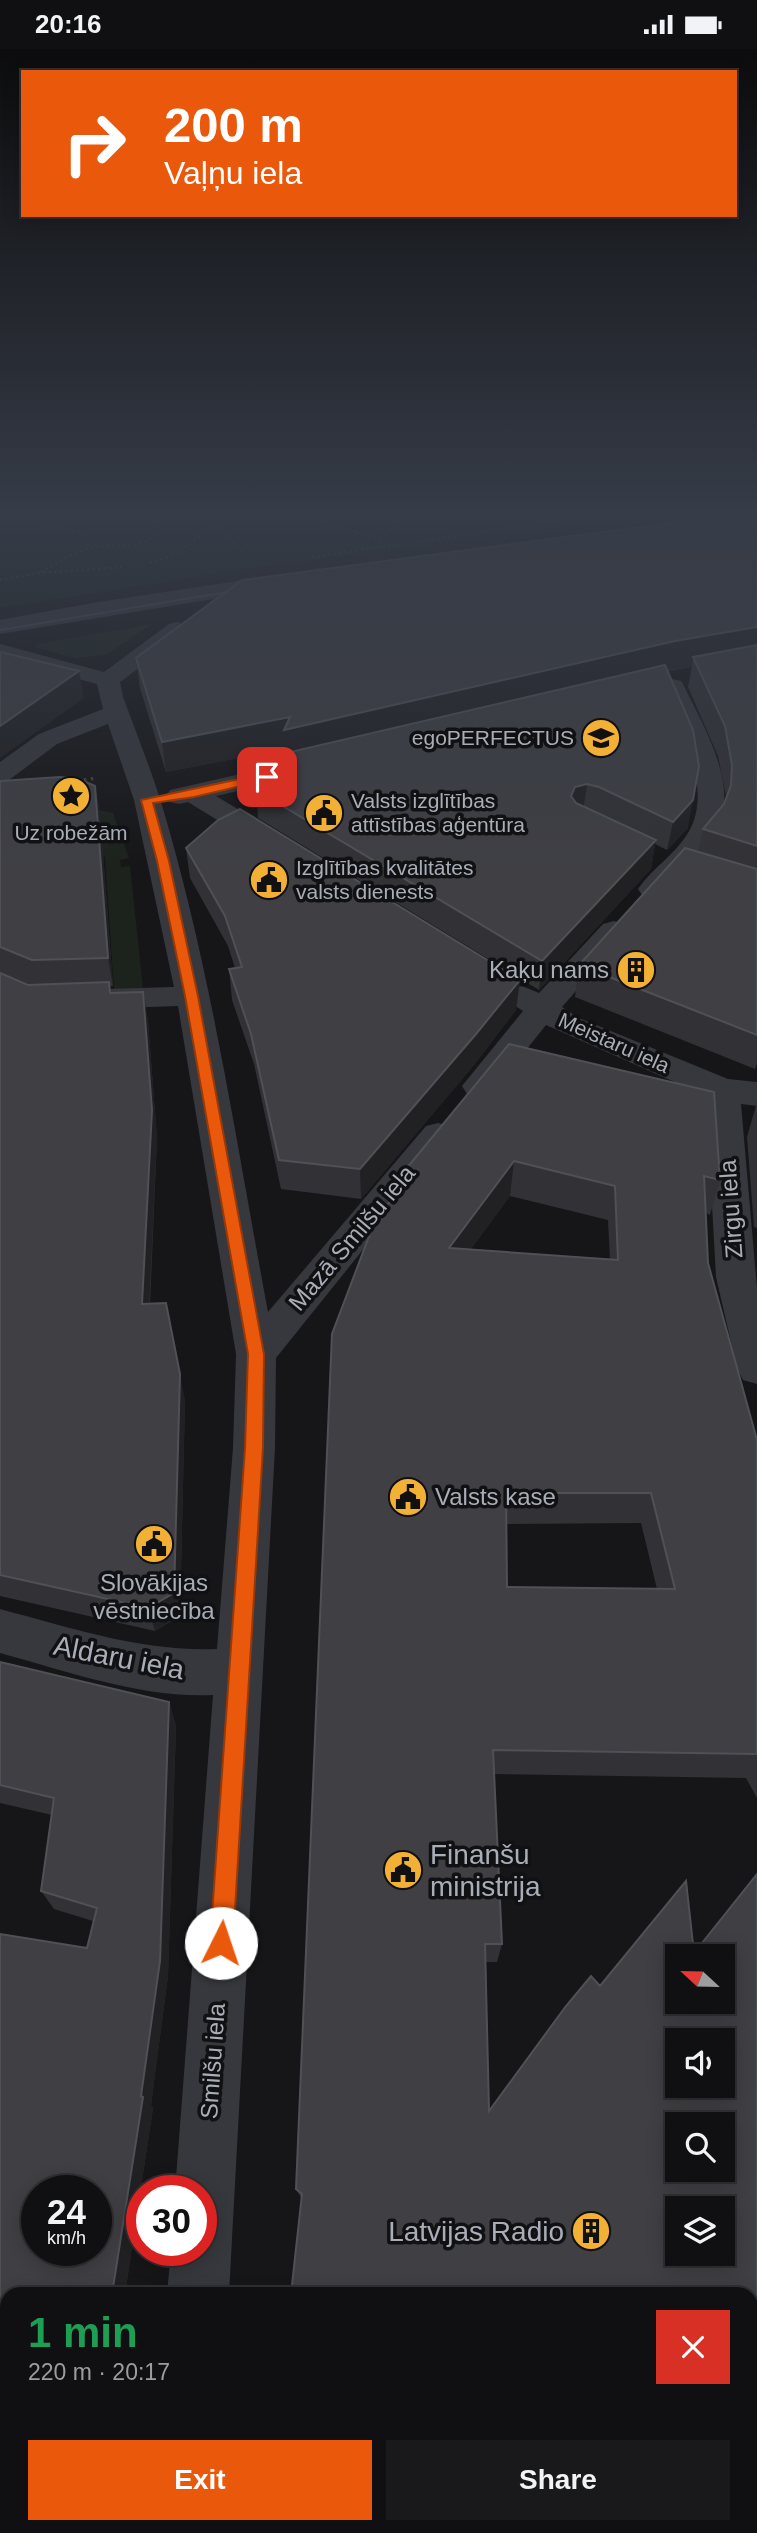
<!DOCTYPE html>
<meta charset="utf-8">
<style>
:root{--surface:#101012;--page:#19191b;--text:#f1f3f6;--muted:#9c9d9f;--line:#303032;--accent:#ea580c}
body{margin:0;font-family:Arial,sans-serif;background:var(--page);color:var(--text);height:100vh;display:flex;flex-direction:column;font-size:26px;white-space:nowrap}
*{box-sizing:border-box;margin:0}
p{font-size:23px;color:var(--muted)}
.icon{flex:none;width:38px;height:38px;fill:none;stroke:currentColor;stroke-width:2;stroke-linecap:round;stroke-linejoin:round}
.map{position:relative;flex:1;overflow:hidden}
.panel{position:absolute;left:0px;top:2238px;width:758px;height:247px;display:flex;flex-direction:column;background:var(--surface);border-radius:21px 21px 0 0;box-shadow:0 4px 18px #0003,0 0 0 2px var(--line)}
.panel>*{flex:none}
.hud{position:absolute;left:21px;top:21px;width:716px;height:147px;border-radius:0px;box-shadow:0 4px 18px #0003,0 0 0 2px var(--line);background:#ea580c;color:#fff;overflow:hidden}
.needle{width:46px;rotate:292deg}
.buttons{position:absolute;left:665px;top:1895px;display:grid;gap:14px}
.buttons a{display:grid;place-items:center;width:70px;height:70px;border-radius:0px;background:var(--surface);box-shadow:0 4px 18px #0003,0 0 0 2px var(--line);font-size:35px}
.speed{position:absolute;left:21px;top:2126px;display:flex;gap:14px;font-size:35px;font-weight:700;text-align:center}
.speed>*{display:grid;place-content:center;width:91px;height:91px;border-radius:50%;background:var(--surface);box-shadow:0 4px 18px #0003,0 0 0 2px var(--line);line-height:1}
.speed small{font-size:18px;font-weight:400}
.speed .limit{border:10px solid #d22;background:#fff;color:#111}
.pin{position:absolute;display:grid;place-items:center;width:60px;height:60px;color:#fff;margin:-30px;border-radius:14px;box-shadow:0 4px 10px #0006}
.me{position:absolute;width:77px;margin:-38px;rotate:4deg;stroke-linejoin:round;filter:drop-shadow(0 0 5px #0008)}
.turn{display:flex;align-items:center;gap:24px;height:147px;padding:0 28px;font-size:32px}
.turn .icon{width:91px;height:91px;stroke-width:2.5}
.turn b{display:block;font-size:49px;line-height:60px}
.round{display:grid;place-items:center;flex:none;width:74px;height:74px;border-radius:0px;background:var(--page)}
.head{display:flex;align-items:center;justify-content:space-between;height:119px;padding:0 28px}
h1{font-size:42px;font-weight:700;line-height:52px;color:#1e9e55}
.button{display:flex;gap:14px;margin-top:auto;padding:14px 28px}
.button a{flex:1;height:80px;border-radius:0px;background:var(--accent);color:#fff;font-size:28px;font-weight:700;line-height:80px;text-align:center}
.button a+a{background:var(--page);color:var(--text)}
.status{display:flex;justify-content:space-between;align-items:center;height:49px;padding:0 35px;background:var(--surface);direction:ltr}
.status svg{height:19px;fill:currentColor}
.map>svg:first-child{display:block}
</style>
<div class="status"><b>20:16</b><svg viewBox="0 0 49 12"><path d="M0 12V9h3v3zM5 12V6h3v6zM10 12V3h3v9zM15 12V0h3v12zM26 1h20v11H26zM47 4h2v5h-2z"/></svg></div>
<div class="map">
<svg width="757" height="2484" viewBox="0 0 757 2484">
<rect width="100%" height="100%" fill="#161618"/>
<path fill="#1c231d" d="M0,469h636l-379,49 -257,41z
M152,575l-46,31 -31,3 -41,-11 4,-3z
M84,758l29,6 16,45 -9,2 1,7 9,-1 13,123 -29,1 -9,-134h-4c-2,-26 8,-35 -17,-49z"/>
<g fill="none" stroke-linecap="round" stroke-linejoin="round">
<path stroke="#3d3f44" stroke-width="2.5" stroke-dasharray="2 3.5" stroke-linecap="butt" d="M213,469v5l31,30
M311,469l68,21
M45,478l35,5 11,15
M383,498l-4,-8 24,-21
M312,508l269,-39
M150,514c27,-8 43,-19 63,-40
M41,523c16,-8 31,-20 49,-24 23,-5 44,3 64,-12l2,-14 5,-4
M0,531l38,-7 86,-6"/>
<path stroke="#3d3f44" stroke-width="3.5" stroke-dasharray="2.5 4.5" stroke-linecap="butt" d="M77,732l19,-3"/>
<path fill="#37383d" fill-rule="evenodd" d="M285,525l8,2 3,5 -3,5 -293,48v-14l92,-17z
M177,573l8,2 3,5 -3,5 -65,48 3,15c13,35 27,70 38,105 50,166 75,340 107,510l158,-186 12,-3 12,3 5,9 -179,223 -1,90 -46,846h-62l4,-43h30v-60h-26l38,-496c-73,3 -143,-23 -213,-42v-44c71,19 143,43 217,40l16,-201 3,-94 -58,-348 -143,5 -35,-14v-22l39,16 135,-4 -40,-187 -26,-76 -51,20 -48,36 -9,2v-20l39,-28 64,-25 -6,-25 -97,-26v-14l104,28 65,-48z
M672,630l9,2 3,5c20,42 57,100 32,148 -9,15 -22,29 -35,41 -13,13 -19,25 -39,20l-4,-6c14,-21 37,-34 50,-56 27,-45 -9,-106 -28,-147l3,-5z
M312,709l9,2 4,6 -4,6 -105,24 65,39 4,6 -4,6 -10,2 -10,-2 -73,-45 -9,2 -9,-2 -4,-6 4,-6z
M614,872l11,3 4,6 -67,77 17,11 149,61 29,3v24l-16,-2 16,184v96l-14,-4 -6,-12 -21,-91 -10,-181 -160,-71 -55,69 -12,3 -12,-3 -5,-8 61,-75 -12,-8 -5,-7 5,-7 11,-3 17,7 64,-69z
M148,2478h68v6h-68z"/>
<path stroke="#4a4c52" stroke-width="2" d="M0,581l245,-41"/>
</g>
<path fill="#323236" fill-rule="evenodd" d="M757,471v543l-2,6 -180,-72 4,-32 119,-113 5,-23 21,-25 2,-8 -8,-40 -30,-69 4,-20 -24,4 20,157 -21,22 -12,-6 -4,25 -112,121 -281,-172 -2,-28 29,-37v-4l-119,23 -26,-84 -4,-30z
M0,732l95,5 5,28 13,172h-3l2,7 31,-1 5,29 9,117 -7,166 35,96 -5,216 -25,15 -155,-35zM0,924h1l30,12h-3z
M186,799l334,132 -4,30 -42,55 -113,134 -80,-10 -27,-125 -22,-64 -3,-31 6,-1 -7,-22 -38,-68z
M509,995l211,136 -10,35 -4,-2 2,50 49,177v358l-11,-20 -252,-4 8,170 -5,18h-11l3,149 268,422 -456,-335 -5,-9 109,-1005 1,-15zM510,1147l98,24 2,40 -139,-11zM641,1474l16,66 -150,-2 -1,-63z
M757,1053v126l-3,-1 -7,-90z
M0,1613l169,40 7,24 -8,250 -17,129 2,3 -28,186h-118l86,-373 -39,-12 -13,-18 11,-76 -52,-12z"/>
<path fill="#212124" d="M757,578v28l-64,2 -1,10 -23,3 -383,90 -1,-11 -119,23 -4,-30 513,-101z
M79,622l5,27 -84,60v-32z
M587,735l-4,28 -12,-16 4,-9z
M95,737l5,28 13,172 -5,-28z
M693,751l-5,28 -21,22 6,-28z
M656,791l-5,29 -112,121 3,-29z
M520,931l-4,30 -42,55 -113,134 -1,-30z
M143,943l5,29 9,117 -9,194 -6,-28z
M514,1112l-4,35 -63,86 2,-34z
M166,1254l19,97 -5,216 -25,15 -7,-23z
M169,1653l7,24 -8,250 -17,129 2,3 -28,186h-13l29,-198z"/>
<path fill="#3f3f44" stroke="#4f5156" stroke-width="2" fill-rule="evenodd" d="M708,469h46l3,2v107l-82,14 -391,89 6,-13 -128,25 -26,-84 106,-78z
M757,596v201l-54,-17 21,-25 7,-19 1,-20 -7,-39 -32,-69z
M0,603l79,19 -79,55z
M665,616l28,65 6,36 -6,34 -20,22 -74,-35 -12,-3 -12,3 -4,9 5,7 80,37 -114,121 -286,-171 17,-34z
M60,728l19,2 16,7 13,172 -76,2 -32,-13v-166z
M240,760l280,171 -44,54 -116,135 -81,-9 -28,-126 -22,-65 13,-2 -17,-51 -39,-68 32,-28z
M685,799l72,21v166l-178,-70z
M0,924l28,12 81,-3 1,11 33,-1 9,118 -10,194 24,-1 14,71 -6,219 -26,15 -148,-33z
M509,995l205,48 6,88 -16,-4 4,87 49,177v314l-264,-4 9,194h-17l4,167 77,-105 25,-30 9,10 86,-105 8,72 63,-79v659h-429v-2l-9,2h-27v-6h459v-233h-460l11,-100 -6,-5 36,-855 44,-116 41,-48 -11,-1zM514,1112l101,25 3,74 -169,-12zM506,1444h145l24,96 -168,-2zM677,1908h46v45h-46zM677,1992h46v45h-46zM677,2076h46v45h-46zM677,2160h46v45h-46z
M0,1613l169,40 -9,259 -19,135 2,1 -31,197h-105v194l-7,-4v-550l87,14 10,-40 -56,-17 13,-93 -54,-13zM37,2142h59v60h-59z"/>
<linearGradient id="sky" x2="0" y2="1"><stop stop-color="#0c0c0d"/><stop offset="0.57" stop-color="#363c48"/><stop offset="1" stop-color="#363c48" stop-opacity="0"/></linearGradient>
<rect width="757" height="817" fill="url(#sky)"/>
<path fill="#ea580c" stroke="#983908" stroke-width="2" d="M267,724l5,4 -1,2 -77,18 -41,6 16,58 29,135 66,358 -1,94 -30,495 -4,8 -8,3 -8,-3 -3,-8 35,-495 3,-94 -63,-358 -28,-135 -16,-61z"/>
<defs>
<g id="school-disc" transform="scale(2.0125)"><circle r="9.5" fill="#f2b134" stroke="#111113"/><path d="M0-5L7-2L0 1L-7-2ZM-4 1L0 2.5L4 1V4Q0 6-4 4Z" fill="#111"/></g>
<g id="sight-disc" transform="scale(2.0125)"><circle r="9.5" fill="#f2b134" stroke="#111113"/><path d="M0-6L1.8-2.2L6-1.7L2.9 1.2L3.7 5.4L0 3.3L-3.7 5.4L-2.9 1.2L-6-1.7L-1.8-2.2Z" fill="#111"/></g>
<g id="civic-disc" transform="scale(2.0125)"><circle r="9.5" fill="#f2b134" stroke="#111113"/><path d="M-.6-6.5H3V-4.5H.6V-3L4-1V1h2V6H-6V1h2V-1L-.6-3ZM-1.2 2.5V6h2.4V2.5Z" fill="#111"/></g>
<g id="building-disc" transform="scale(2.0125)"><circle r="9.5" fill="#f2b134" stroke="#111113"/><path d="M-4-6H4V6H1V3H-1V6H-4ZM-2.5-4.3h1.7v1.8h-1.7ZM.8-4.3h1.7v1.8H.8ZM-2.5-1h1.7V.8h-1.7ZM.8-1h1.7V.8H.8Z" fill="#111"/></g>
</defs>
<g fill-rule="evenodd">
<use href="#school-disc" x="601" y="689"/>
<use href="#sight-disc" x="71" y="747"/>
<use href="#civic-disc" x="324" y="764"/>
<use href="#civic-disc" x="269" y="831"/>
<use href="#building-disc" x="636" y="921"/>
<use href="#civic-disc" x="408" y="1448"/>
<use href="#civic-disc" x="154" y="1495"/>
<use href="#civic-disc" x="403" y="1821"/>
<use href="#building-disc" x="591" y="2182"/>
</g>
<g text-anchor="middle" stroke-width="7" stroke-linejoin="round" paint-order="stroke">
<g font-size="21" fill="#a8adb8" stroke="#111113" text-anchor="start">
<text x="574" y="696" text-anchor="end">egoPERFECTUS</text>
<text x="351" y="759">Valsts izglītības<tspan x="351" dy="24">attīstības aģentūra</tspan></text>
<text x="71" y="791" text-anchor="middle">Uz robežām</text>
<text x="296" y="826">Izglītības kvalitātes<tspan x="296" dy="24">valsts dienests</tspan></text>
</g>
<g font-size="21" fill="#a8adb8" stroke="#111113">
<text transform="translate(614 994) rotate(24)" y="7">Meistaru iela</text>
</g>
<g font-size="24" fill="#a8adb8" stroke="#111113" text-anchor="end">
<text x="609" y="929">Kaķu nams</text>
<text x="435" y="1456" text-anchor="start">Valsts kase</text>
<text x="154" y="1542" text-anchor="middle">Slovākijas<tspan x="154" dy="28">vēstniecība</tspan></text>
</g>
<g font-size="24" fill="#a8adb8" stroke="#111113">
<text transform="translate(731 1160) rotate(-94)" y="8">Zirgu iela</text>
<text transform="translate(352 1189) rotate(-50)" y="8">Mazā Smilšu iela</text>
<text transform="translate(213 2012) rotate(-86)" y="8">Smilšu iela</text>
</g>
<g font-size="28" fill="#a8adb8" stroke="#111113">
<text transform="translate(119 1608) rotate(11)" y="10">Aldaru iela</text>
</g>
<g font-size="28" fill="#a8adb8" stroke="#111113" text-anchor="start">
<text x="430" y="1815">Finanšu<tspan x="430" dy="32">ministrija</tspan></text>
<text x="564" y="2192" text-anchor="end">Latvijas Radio</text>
</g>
</g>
</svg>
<div class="buttons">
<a><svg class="needle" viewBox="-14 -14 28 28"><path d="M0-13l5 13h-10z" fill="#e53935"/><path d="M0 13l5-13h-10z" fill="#9c9d9f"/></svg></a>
<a><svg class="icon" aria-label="sound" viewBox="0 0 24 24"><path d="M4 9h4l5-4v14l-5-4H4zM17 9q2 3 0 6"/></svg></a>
<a><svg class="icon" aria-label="search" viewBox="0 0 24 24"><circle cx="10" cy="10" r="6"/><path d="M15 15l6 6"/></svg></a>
<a><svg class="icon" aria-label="layers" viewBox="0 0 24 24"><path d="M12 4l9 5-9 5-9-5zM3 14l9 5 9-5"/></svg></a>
</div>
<div class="speed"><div>24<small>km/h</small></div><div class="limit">30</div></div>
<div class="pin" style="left:267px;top:728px;background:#d93025"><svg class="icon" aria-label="arrive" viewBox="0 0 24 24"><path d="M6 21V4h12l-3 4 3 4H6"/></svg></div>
<svg class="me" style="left:221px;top:1894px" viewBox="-20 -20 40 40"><circle r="19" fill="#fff"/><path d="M0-13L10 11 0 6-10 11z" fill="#ea580c"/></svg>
<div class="hud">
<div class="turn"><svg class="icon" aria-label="right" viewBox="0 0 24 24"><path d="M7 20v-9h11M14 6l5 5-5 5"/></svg><div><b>200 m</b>Vaļņu iela</div></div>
</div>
<section class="panel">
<div class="head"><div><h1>1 min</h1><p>220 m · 20:17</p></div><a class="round" style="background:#d93025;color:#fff"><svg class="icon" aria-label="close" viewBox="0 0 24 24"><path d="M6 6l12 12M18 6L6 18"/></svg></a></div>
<div class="button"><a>Exit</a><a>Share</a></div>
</section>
</div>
